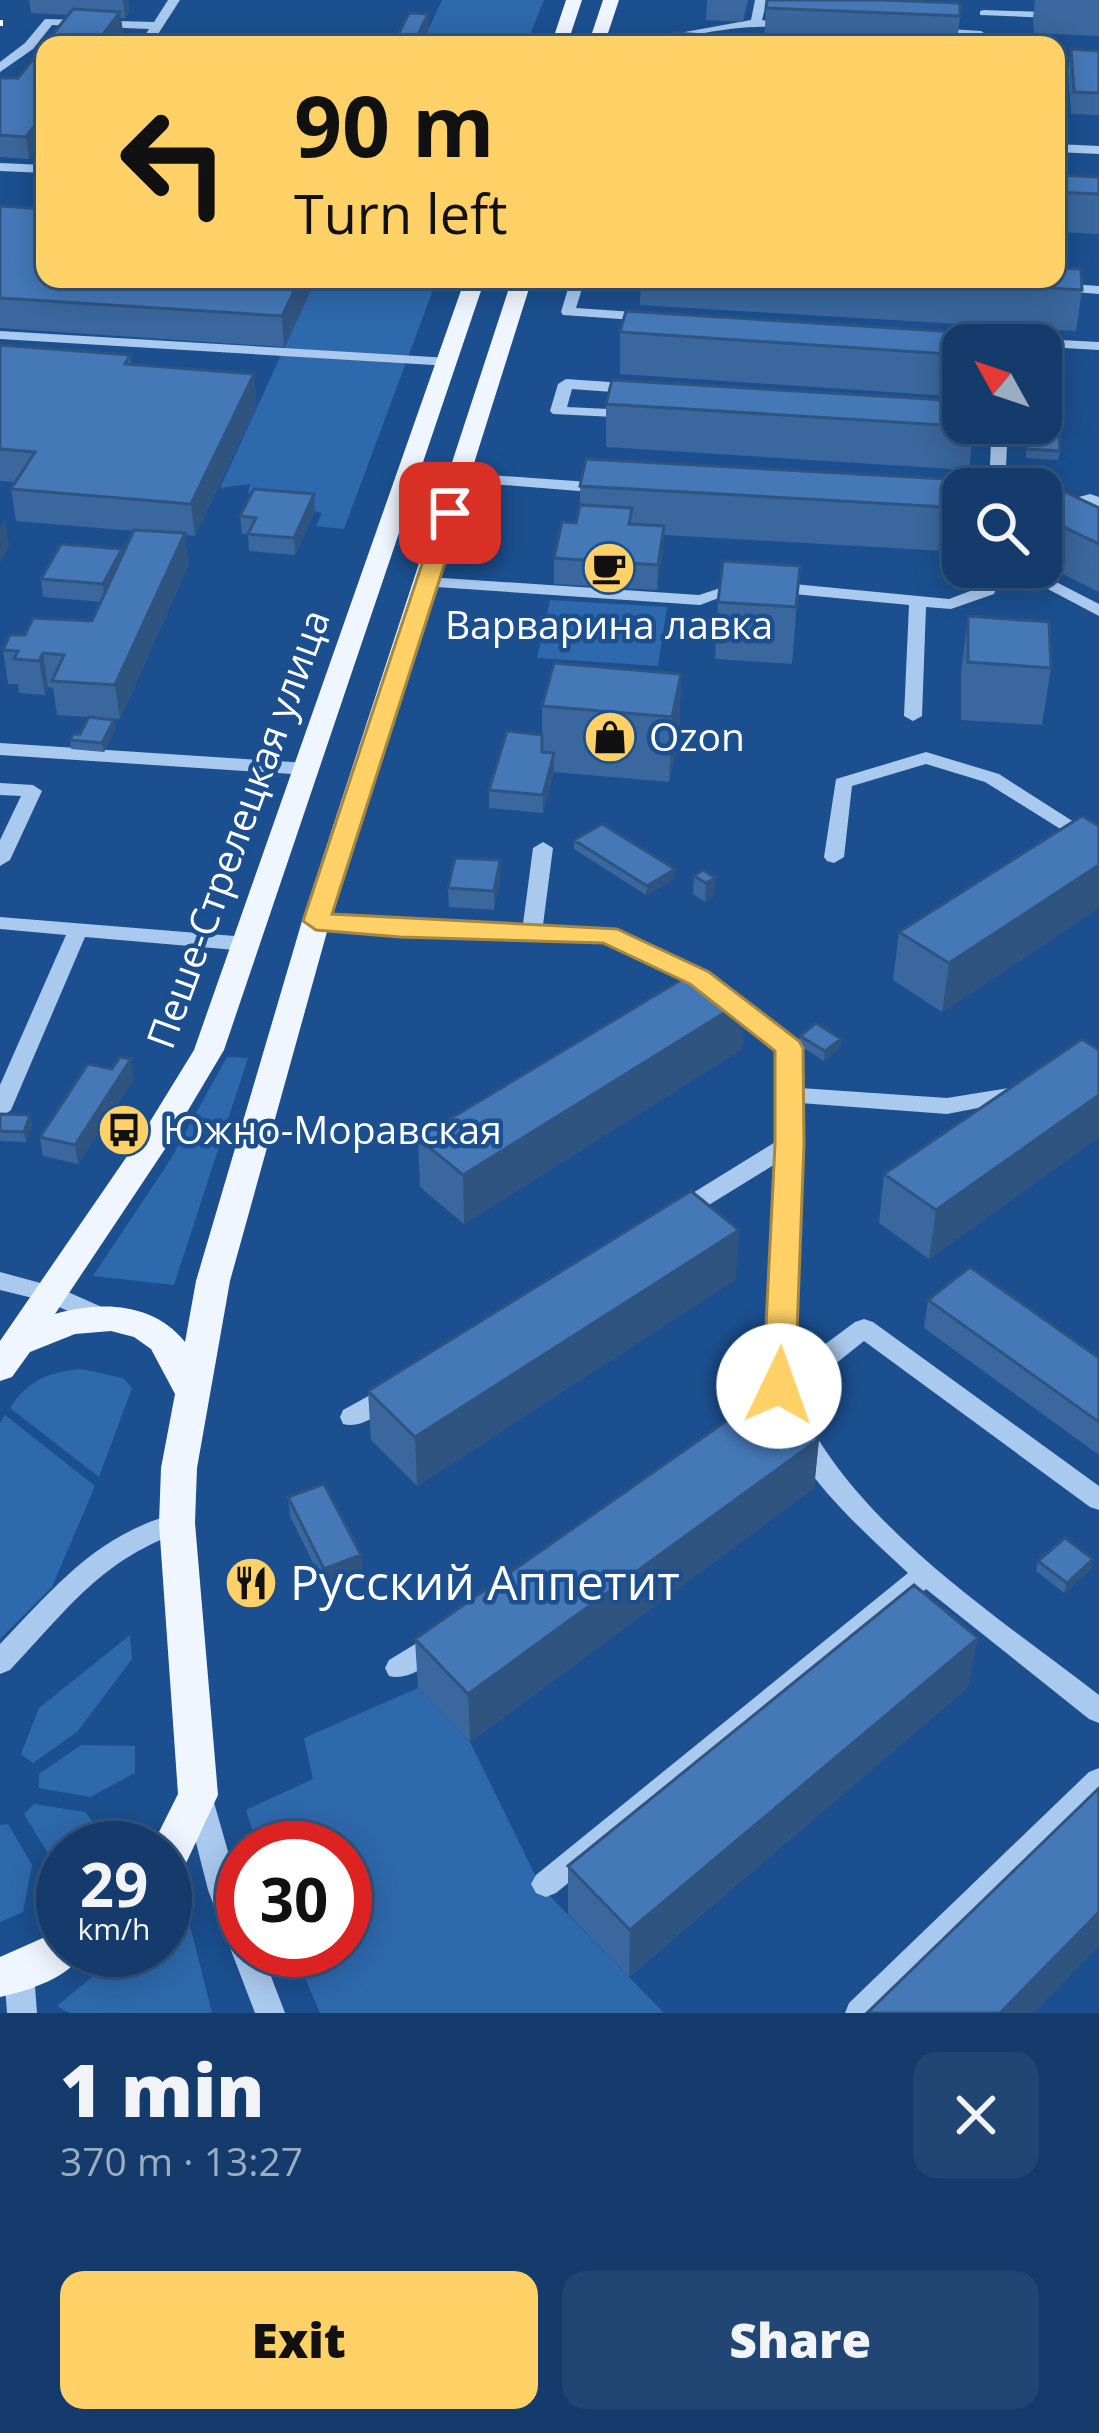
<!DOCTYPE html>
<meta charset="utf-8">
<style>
:root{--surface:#143b6b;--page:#214673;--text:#f1f3f6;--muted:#9dadc1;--line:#33557e;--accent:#ffd166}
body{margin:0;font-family:"Open Sans",sans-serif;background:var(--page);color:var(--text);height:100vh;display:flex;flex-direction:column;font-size:45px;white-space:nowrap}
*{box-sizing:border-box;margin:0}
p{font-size:39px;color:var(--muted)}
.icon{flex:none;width:66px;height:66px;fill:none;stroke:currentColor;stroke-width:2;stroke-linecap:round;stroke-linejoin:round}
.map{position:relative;height:2013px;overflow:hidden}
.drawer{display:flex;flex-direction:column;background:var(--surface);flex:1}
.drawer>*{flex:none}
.hud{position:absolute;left:36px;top:36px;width:1029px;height:252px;border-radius:24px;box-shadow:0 6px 30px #0003,0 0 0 3px var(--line);background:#ffd166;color:#111;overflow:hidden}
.needle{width:78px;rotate:310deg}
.buttons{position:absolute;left:942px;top:324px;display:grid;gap:24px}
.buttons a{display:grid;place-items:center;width:120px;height:120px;border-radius:24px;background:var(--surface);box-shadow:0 6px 30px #0003,0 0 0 3px var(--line);font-size:60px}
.speed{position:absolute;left:36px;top:1821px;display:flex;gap:24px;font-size:60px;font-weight:700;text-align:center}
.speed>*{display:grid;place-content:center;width:156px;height:156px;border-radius:50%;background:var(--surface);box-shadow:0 6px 30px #0003,0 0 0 3px var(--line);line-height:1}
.speed small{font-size:30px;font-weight:400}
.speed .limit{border:18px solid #d22;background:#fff;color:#111}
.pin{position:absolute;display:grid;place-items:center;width:102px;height:102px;color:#fff;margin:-51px;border-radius:24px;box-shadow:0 6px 18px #0006}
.me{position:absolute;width:132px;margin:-66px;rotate:3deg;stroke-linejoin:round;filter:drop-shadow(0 0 9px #0008)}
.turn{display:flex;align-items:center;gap:42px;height:252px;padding:0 60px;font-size:54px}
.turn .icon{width:156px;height:156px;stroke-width:2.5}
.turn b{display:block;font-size:84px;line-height:102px}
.round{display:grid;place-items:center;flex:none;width:126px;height:126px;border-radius:24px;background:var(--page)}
.overview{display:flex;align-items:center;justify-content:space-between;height:204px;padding:0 60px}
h1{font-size:72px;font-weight:800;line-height:90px}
.primary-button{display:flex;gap:24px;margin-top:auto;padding:24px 60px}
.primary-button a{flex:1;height:138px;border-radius:24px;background:var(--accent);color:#111;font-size:48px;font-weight:800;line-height:138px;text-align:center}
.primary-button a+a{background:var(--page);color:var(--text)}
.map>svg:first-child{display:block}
</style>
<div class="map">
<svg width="1099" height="2013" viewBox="0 0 1099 2013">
<rect width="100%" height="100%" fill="#1b4f8f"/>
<path fill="#2e69ad" d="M442,0h102l-18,45h-105z
M316,279h106l-3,8h15l-90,242 -28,-3 6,-13 -74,-20 2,-9 -30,4z
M550,600l117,7 -9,59 -121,-8z
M227,1057l21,1 -74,227 -81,-9 77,-116z
M81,1369l42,9 9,10 -33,89 -89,-69c18,-28 39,-36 71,-39z
M5,1415l90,71 -43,101 -52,52v-216z
M130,1635l2,24 -55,73 -44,31 -12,-9 18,-46z
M418,1688l52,54 71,145 123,126h-344l-27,-63h52v-102h-87l-12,-38 67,-31 -9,-41z
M81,1745l54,1v27l-45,24 -51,-9v-14z
M34,1804l51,8 23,29 -6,7h-39v9l-14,-2 -25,-41z
M8,1824l24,41 -9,47 -23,10v-97z
M181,1890l31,123h-143l-12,-7 68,-56h40v-40z"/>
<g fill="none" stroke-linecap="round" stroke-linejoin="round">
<path fill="#a9c9ee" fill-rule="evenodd" d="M168,0h12l-29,45h-12l10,-16 -97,-4 -19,24 -33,23v-10l25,-19 20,-24 109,3z
M755,0h12l-5,20 33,5c-12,5 -24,1 -38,2 -48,1 -95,18 -144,18l138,-25z
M984,10l115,4v6l-119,-5v-4z
M934,28l47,3 6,4 -6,4 -51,-5 -2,-2z
M1056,144l43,2v8l-43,-2z
M0,163l45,2v8l-45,-2z
M571,279h14l-9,29 73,5 7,4 -7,4 -86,-6 -2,-3z
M1056,283l43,3v8l-48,-4v-6z
M0,331l450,27 7,4 -7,4 -450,-27z
M962,335l137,7v8l-142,-8 -2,-3z
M566,379l73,5 8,5 -8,5 -67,-5 -5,18 63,3 8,5 -3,3 -82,-4 -3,-3 8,-27z
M993,423l15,1 -3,65h-16l2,-48 -42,-2 -8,-5 8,-5 43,3z
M461,473l142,10 8,5 -8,5 -148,-12v-6z
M1090,494l9,3v12l-11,-5 -47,13v-10z
M989,567h16l-11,27 -43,15 -25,-2 -4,109 -9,5 -9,-5 5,-111 -136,-13 -9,-5 9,-5 176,17 32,-12z
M1006,567h21l72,37v12z
M428,577l271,18 43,-14 9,5 -51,19 -278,-19v-8z
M0,743l307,20 9,6 -9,6 -307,-20z
M926,752l73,22 100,64v15l-114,-71 -59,-18 -74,22 -8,71 -10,6 -7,-2 -3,-4 12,-78z
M0,783l33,2 9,6 -32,69 -10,6v-26l21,-44 -21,-1z
M543,842l10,6 -10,77 72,5 92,43 90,70 3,5v40l147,10 74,-12 8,2 3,5 -3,5 -82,16 -147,-11 1,41 -11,226 65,-48 9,-3 9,3 226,164v24l-9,-3 -226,-166 -50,40 -21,9c52,129 199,222 306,305v28l-10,-4 -163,-130 -370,304 -10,4 -10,-4 -5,-9 5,-9 372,-302c-55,-51 -125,-113 -141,-189 -6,-27 1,-56 3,-83 4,-46 5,-92 7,-138l-91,56h-16l-3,-6 3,-6 107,-66 1,-90 -85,-68 -89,-42 -288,-14 -10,-6 10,-6 207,9 10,-76z
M0,917l247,20 10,7 -10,7 -162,-14 -74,173 -11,8v-33l66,-150 -66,-6z
M0,1272l59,16 54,24 4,6 -4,6 -8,3 -60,-26 -45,-11z
M392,1383l9,2 3,7 -3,7c-17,10 -38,31 -58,25l-3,-7 3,-7z
M177,1513l9,3 4,7 -4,7c-85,29 -117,78 -176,140l-10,4v-30c56,-58 96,-109 177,-131z
M440,1629l10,3 4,8c-12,18 -44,42 -65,36l-4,-8 4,-8z
M1099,1768v32l-218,213h-36l4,-10 240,-231z
M199,1786l10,4 4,9 30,105v46h18l24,63h-30l-47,-123 -23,-91 4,-9z
M19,1959l11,4 4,10 3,40h-30l-3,-40 4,-10z"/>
<path fill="#f0f6ff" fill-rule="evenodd" d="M566,0h16l-15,45h-16z
M603,0h16l-15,45h-16z
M465,279h20l-261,771 -59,99 -110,165c45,-13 98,-12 130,28l11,-61 106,-360 210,-642h20l-202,642 -100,360 -33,187 -2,55 23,272 -38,81 -15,6v-34h-14l27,-54 -19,-271 2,-55 14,-74 -24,-45 -17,-12 -23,-6 -36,3 -45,18 -18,25 -12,4v-40l143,-208 51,-83z
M63,1929v21h21c-12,27 -56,41 -84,47v-40z"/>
<path stroke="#fff" stroke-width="6" stroke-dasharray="14 6" stroke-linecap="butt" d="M0,20v6"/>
</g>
<path fill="#3a679d" d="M29,0h99l1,12 -4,6h-4l2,14 -10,13h-68l-16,114 -29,-2v-79h18l50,-63 -37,-2z
M707,0h41l-5,22 -37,-2z
M1035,0h64v36l-65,-3 -1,-15z
M766,8l194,8 -3,29 -193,-1z
M1071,49l28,2v64l-28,-1 -3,-43z
M1056,175l43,2v57l-43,-2z
M0,206l45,73h271l-32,68 -284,-19z
M641,279h415l26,11 -6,41 -436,-26z
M620,332l343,13v52l-343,-23z
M0,345l130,10 1,9 126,41 -62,131 -10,-1 3,31 -68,153 -63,-4 -4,-27 -5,-1 -3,8 -26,-2 -1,-9h-10l-5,-34 22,-15 67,-14 9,-19 -58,-5 -2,-18 81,-30 1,5 11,-23 -118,-10 -5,-32 5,-7 -16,-1z
M1041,388l8,7 -1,9 -7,-1z
M606,404l368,19 -5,47 -363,-23z
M1025,423h16l19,28 -2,9 -32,-2z
M580,486l383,3v45l-2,18 -297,-17 -7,55 -103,-6v-26l22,-35 4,-18z
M314,494l1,17 -20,44 -46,-4 -1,-17h-6l-2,-18z
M1041,501l58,7v84l-58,-29z
M800,566l-8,98 -77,-5 3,-57z
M968,616l83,52 -9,57 -81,-5v-47z
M681,674l-2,65 -10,43 -115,-10 -11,41 -54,-5v-18l53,-55v-29z
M114,720l1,9 -11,23 -33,-3 -1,-9z
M1099,826v82l-157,104 -49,-32 6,-48z
M574,840l100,39 -28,16 -72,-46z
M500,860v19l-6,31 -45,-3 -1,-19z
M703,870l11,26 -9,6 -12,-8 1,-18z
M745,1000l-3,49 -278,175 -44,-37 -2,-49z
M800,1036l41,3 -1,9 -16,13 -25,-16z
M1099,1050v87l-170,122 -50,-36 5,-49z
M134,1079l-56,85 -35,-8 -3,-19z
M0,1114l30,1 2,10 -6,17 -26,-1z
M736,1279l-319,207 -46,-46 -3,-49z
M928,1300l171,58v97l-175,-127z
M819,1439l-5,49 -344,254 -52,-54 -3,-49z
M288,1497l73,58 1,20 -36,14 -36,-73z
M1038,1561l53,8 -27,24 -28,-22z
M968,1687l-339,290 -61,-63v-48z"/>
<path fill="#305480" d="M123,0h5l1,12 -4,6z
M120,12l3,20 -10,13h-18z
M428,14l1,14 -9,17h-7z
M45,112v25l-16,22 -3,-22z
M300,279h16l-32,68 -2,-31z
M254,374l3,31 -62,131 -4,-32z
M314,494l1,17 -20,44 -1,-17z
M5,521l4,25 -9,16v-33z
M664,526l-1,26 -6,38 1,-25z
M185,533l3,33 -68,153 -5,-34z
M122,549l2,17 -19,36 -2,-18z
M43,653l5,34 -3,8 -6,-34z
M681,674l-2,65 -10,43 3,-65z
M114,720l1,9 -11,23 -2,-9z
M554,753v19l-11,41v-18z
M500,860v19l-6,31v-19z
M1099,865v43l-157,104 7,-49z
M675,869l-1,10 -28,16 1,-9z
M715,878l-1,18 -9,6 1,-19z
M745,1000l-3,49 -278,175 -1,-49z
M841,1039l-1,9 -16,13 1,-10z
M131,1059l3,20 -56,85 -3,-19z
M1099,1095v42l-170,122 7,-49z
M30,1115l2,10 -6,17 -2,-10z
M739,1230l-3,49 -319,207 -2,-49z
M819,1439l-5,49 -344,254 -2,-48z
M361,1555l1,20 -36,14 -2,-20z
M1093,1559l-2,10 -27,24 3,-10z
M978,1638l-10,49 -339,290 1,-47z
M1099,1912v34l-65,67h-34z"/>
<path fill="#4478b7" stroke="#305480" stroke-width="3" d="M767,0h114l79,3v13l-194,-8z
M73,9l47,3 -25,33h-50v67l-19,25 -26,-2v-57h18z
M409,13l19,1 -15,31h-20z
M673,33l47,3 -2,8 25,1h-75z
M1071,49l28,2v42l-25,-1z
M1056,175l43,2v17l-43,-2z
M0,206l45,3v70h255l-18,37 -282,-18z
M1056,268l25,1 1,21 -186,-11h160z
M626,311l362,23v11h-25v10l-343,-23z
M0,345l130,10 -5,9 129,10 -63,130 -180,-15 24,-37 -35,-3z
M612,380l351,21v22h11v4l-368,-23z
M1041,388h8v7h-8z
M1041,410l17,1 2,40 -33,-2 -1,-26h15z
M586,459l380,21v9h-3v19l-383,-22z
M254,489l60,5 -20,44 -46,-4 8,-16 -16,-2z
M1061,490l38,18v36l-58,-28v-15z
M580,505l52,3 -3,16 35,2 -6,39 -104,-7 8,-36 14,1z
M134,530l51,3 -70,152 -63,-4 12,-26 -21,-2 -4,8 -25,-2 4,-8 -15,-1 7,-15h15l8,-17 59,3z
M61,544l61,5 -19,35 -62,-5z
M723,561l77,5 -4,41 -78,-5z
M968,616l81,6 2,46 -83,-6z
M554,663l127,11 -9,43 -130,-11z
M89,717l25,3 -12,23 -32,-3 3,-6h7z
M507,731l35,4v17l12,1 -11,42 -54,-5z
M1082,816l17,10v39l-150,98 -50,-31z
M602,824l73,45 -28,17 -73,-46z
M455,858l45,2 -6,31 -46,-3z
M703,870l12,8 -9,5 -12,-7z
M699,969l46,31 -282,175 -45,-37z
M816,1023l25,16 -16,12 -25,-15z
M1082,1039l17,11v45l-163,115 -52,-36z
M120,1057l11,2 -56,86 -35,-8 48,-73 24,5z
M0,1114l30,1 -6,17 -24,-1z
M691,1191l48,39 -324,207 -47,-46z
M970,1267l129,91v64l-171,-122z
M765,1394l54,45 -351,255 -53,-55z
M324,1484l37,71 -37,14 -36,-72z
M1065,1538l28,21 -26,24 -29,-22z
M914,1585l64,53 -348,292 -62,-64z
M1099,1788v124l-99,101h-133z"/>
<path fill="#ffd166" stroke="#a68842" stroke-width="3" d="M450,506l11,7 -129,401 285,15 92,43 90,69 4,7 1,96 -9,242 -5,9h-23l-4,-9 12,-242v-93l-85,-67 -87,-41 -203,-6 -84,-7 -13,-9 136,-408z"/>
<defs>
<g id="cafe-disc" transform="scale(2.7)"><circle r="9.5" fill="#ffd166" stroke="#1b4f8f"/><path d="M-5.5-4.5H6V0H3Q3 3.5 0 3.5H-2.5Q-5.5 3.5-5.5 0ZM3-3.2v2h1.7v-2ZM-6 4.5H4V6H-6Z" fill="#111"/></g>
<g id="shop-disc" transform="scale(2.7)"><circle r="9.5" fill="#ffd166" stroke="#1b4f8f"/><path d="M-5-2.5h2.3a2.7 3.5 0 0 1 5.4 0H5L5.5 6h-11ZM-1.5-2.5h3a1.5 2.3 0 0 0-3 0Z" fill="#111"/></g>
<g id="bus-disc" transform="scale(2.7)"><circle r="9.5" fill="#ffd166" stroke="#1b4f8f"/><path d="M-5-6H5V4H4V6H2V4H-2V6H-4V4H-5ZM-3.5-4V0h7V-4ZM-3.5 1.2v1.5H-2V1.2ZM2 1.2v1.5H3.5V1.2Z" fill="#111"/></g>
<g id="restaurant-disc" transform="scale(2.7)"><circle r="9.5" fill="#ffd166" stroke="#1b4f8f"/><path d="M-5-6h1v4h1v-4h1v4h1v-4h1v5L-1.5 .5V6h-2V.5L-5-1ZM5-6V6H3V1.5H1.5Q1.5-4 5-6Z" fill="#111"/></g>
</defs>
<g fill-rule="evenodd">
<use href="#cafe-disc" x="609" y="568"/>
<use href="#shop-disc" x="610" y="737"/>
<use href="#bus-disc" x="124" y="1130"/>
<use href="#restaurant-disc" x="251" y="1583"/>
</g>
<g text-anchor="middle" stroke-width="9" stroke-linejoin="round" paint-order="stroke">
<g font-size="39" fill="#fff" stroke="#1b4f8f" text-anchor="start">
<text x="609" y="639" text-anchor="middle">Варварина лавка</text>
<text x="649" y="751">Ozon</text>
<text x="163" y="1144">Южно-Моравская</text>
</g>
<g font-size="39" fill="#fff" stroke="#1b4f8f">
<text transform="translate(238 829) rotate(-70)" y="14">Пеше-Стрелецкая улица</text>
</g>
<g font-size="48" fill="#fff" stroke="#1b4f8f" text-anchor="start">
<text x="290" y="1600">Русский Аппетит</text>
</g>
</g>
</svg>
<div class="buttons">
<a><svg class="needle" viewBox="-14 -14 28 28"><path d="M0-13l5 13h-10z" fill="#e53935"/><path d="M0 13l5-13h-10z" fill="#9dadc1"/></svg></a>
<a><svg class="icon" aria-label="search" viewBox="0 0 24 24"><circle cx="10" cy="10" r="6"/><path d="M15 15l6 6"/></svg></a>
</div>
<div class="speed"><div>29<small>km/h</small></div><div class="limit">30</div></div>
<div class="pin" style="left:450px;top:513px;background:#d93025"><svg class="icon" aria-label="arrive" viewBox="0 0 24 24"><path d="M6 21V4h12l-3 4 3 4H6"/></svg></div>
<svg class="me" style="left:779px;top:1386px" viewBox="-20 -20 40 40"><circle r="19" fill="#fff"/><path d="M0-13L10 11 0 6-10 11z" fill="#ffd166"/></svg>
<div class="hud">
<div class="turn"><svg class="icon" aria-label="left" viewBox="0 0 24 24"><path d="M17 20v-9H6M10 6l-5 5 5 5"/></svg><div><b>90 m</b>Turn left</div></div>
</div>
</div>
<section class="drawer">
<div class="overview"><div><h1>1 min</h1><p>370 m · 13:27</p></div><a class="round"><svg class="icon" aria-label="close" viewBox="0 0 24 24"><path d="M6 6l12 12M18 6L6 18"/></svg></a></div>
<div class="primary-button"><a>Exit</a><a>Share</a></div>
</section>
